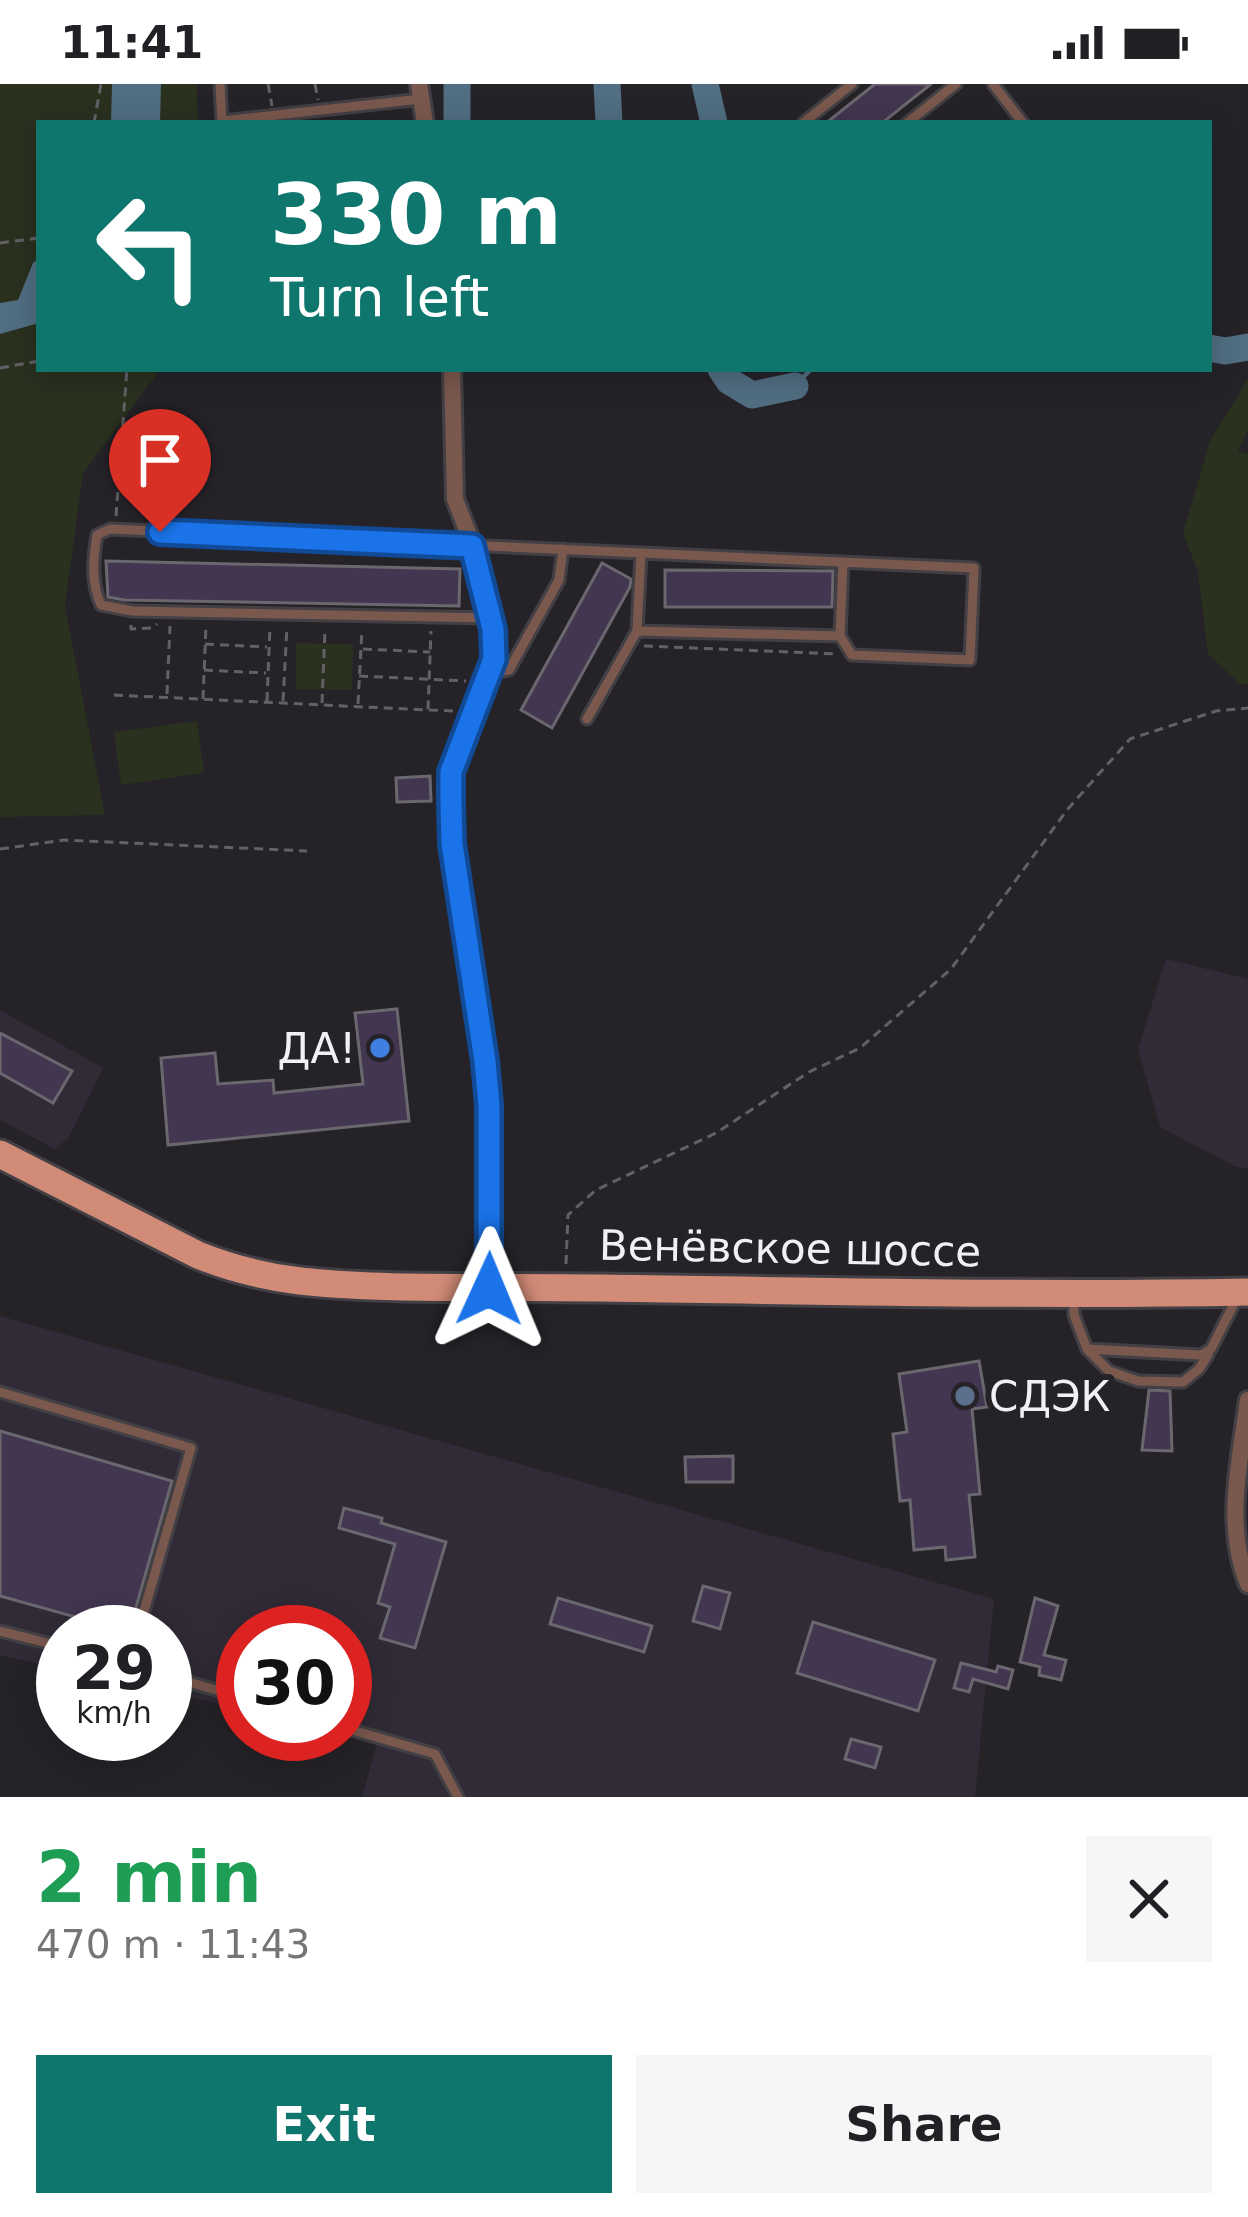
<!DOCTYPE html>
<meta charset="utf-8">
<style>
:root{--surface:#fff;--page:#f6f6f6;--text:#202124;--muted:#757577;--accent:#0f766e}
body{margin:0;font-family:"DejaVu Sans",sans-serif;background:var(--page);color:var(--text);height:100vh;display:flex;flex-direction:column;font-size:45px;white-space:nowrap}
*{box-sizing:border-box;margin:0}
p{font-size:39px;color:var(--muted)}
.icon{flex:none;width:66px;height:66px;fill:none;stroke:currentColor;stroke-width:2;stroke-linecap:round;stroke-linejoin:round}
.map{position:relative;height:1713px;overflow:hidden}
.side{display:flex;flex-direction:column;background:var(--surface);flex:1}
.side>*{flex:none}
.banner{position:absolute;left:36px;top:36px;width:1176px;height:252px;border-radius:0px;box-shadow:0 6px 30px #0003;background:#0f766e;color:#fff;overflow:hidden}
.speed{position:absolute;left:36px;top:1521px;display:flex;gap:24px;font-size:60px;font-weight:700;text-align:center}
.speed>*{display:grid;place-content:center;width:156px;height:156px;border-radius:50%;background:var(--surface);box-shadow:0 6px 30px #0003;line-height:1}
.speed small{font-size:30px;font-weight:400}
.speed .limit{border:18px solid #d22;background:#fff;color:#111}
.pin{position:absolute;display:grid;place-items:center;width:102px;height:102px;color:#fff;margin:-123px -51px;border-radius:50% 50% 50% 0;rotate:-45deg;box-shadow:0 0 12px #0007}
.pin .icon{rotate:45deg}
.me{position:absolute;width:132px;margin:-66px;rotate:1deg;stroke-linejoin:round;filter:drop-shadow(0 0 9px #0008)}
.turn{display:flex;align-items:center;gap:42px;height:252px;padding:0 36px;font-size:54px}
.turn .icon{width:156px;height:156px;stroke-width:2.5}
.turn b{display:block;font-size:84px;line-height:102px}
.round{display:grid;place-items:center;flex:none;width:126px;height:126px;border-radius:0px;background:var(--page)}
.head{display:flex;align-items:center;justify-content:space-between;height:204px;padding:0 36px}
h1{font-size:72px;font-weight:700;line-height:90px;color:#1e9e55}
.button{display:flex;gap:24px;margin-top:auto;padding:24px 36px}
.button a{flex:1;height:138px;border-radius:0px;background:var(--accent);color:#fff;font-size:48px;font-weight:700;line-height:138px;text-align:center}
.button a+a{background:var(--page);color:var(--text)}
.status{display:flex;justify-content:space-between;align-items:center;height:84px;padding:0 60px;background:var(--surface);direction:ltr}
.status svg{height:33px;fill:currentColor}
.map>svg:first-child{display:block}
</style>
<div class="status"><b>11:41</b><svg viewBox="0 0 49 12"><path d="M0 12V9h3v3zM5 12V6h3v6zM10 12V3h3v9zM15 12V0h3v12zM26 1h20v11H26zM47 4h2v5h-2z"/></svg></div>
<div class="map">
<svg width="1248" height="1713" viewBox="0 0 1248 1713">
<rect width="100%" height="100%" fill="#252328"/>
<path fill="#302b36" d="M1166,875l82,20v189l-12,-1 -76,-40 -22,-78z
M0,926l103,58 -34,69 -14,12 -55,-29z
M0,1232l994,283 -19,198h-613l16,-57 -33,-8v-100h-102v77l-78,-17v-60h-102v37l-63,-14z"/>
<path fill="#2a311f" d="M0,0h197l1,39h-159v246h119l-2,6 -73,98 -18,133 40,209 -105,2z
M1248,295v51l-10,21 10,3v230l-7,1 -33,-31 -10,-82 -15,-39 27,-92z
M296,559l57,1 -1,46 -56,-1z
M197,637l7,52 -83,12 -7,-53z"/>
<path fill="#516e82" d="M112,0h49l-1,39h-49z
M39,174v65l-39,11v-31l18,-3 15,-37z"/>
<g fill="none" stroke-linecap="round" stroke-linejoin="round">
<path stroke="#516e82" stroke-width="4.5" d="M795,302l16,-17"/>
<path stroke="#516e82" stroke-width="27" d="M607,0l2,39
M705,0l9,39
M457,39v-39
M1209,264l16,3 23,-4
M721,285l8,12 23,14 43,-9"/>
</g>
<path fill="#433650" stroke="#6a676e" stroke-width="3" d="M875,0h56l-49,39h-56z
M106,477l354,8 -1,37 -335,-6 -16,-3z
M602,479l29,16 -1,8 -78,141 -31,-18z
M665,486l168,1 -1,36h-167z
M430,692l1,25 -34,1 -1,-24z
M397,925l12,112 -241,24 -7,-87 54,-5 3,31 55,-4 1,13 89,-9 -8,-71z
M0,949l72,38 -19,32 -53,-30z
M979,1277l8,46 -15,2 8,85 -11,1 6,62 -29,3 -1,-13 -31,3 -4,-50 -10,1 -7,-67 14,-2 -8,-58z
M1149,1306l21,1 2,60 -30,-1z
M0,1347l172,50 -43,151 -129,-36z
M733,1372v26h-47l-1,-25z
M344,1424l38,10 -1,5 65,19 -31,106 -35,-10 10,-31 -12,-4 17,-59 -56,-16z
M703,1502l27,7 -10,36 -27,-8z
M558,1514l94,28 -8,26 -94,-28z
M1035,1514l23,8 -14,49 22,5 -5,20 -22,-5 1,-8 -20,-5z
M813,1538l122,38 -17,51 -121,-38z
M961,1579l35,9 2,-6 15,4 -5,19 -35,-10 -4,13 -15,-4z
M851,1655l30,8 -6,21 -30,-9z"/>
<g fill="none" stroke-linecap="round" stroke-linejoin="round">
<g stroke="#424044" stroke-width="15">
<path id="lane" d="M220,0l2,39
M993,0l30,39
M222,37l199,-22
M803,39l49,-39
M907,39l49,-39
M490,534l-358,-7 -31,-6c-10,-22 -8,-46 -4,-70l13,-6 864,39 -4,92 -118,-5 -12,-19 -203,-5 -50,88
M637,547l4,-78
M840,552l3,-74
M489,589l20,-3 50,-90 4,-31
M1074,1215v16l13,34 114,6 10,-6 26,-51
M1087,1265l22,22 29,10 45,1 16,-13 9,-14
M0,1308l191,56 -53,184
M0,1547l63,16
M165,1591l78,23
M345,1644l90,26 23,43"/>
</g>
<g stroke="#424044" stroke-width="22">
<path id="street" d="M419,0l6,39
M452,285l3,130 18,47 20,84 1,29 -43,113 1,72 33,217 4,44v184
M1248,1316c-8,62 -24,125 0,184"/>
</g>
<g stroke="#424044" stroke-width="33">
<path id="primary" d="M0,1070l198,101c69,28 130,30 205,32 66,1 133,0 199,1 216,3 431,8 646,4"/>
</g>
<path stroke="#636166" stroke-width="3" stroke-dasharray="9 6" stroke-linecap="butt" d="M268,0l4,22
M315,0l3,16
M94,39l7,-39
M0,159l39,-5
M0,284l39,-7
M116,432l11,-147
M131,541v4l21,-1 5,-4
M205,560l62,3
M644,562l194,8
M363,565l67,3
M204,586l62,3
M359,592l107,5
M167,610l3,-68
M114,611l314,15 3,-79
M203,615l3,-73
M267,617l3,-75
M283,617l4,-74
M322,619l3,-74
M358,620l4,-75
M429,626l27,1
M0,765l64,-9 243,11
M566,1180l2,-49 28,-25 120,-57 93,-61 51,-24 91,-79 116,-159 63,-71 86,-28 32,-3"/>
<use href="#lane" stroke="#7a584e" stroke-width="9"/>
<use href="#street" stroke="#7a584e" stroke-width="16"/>
<use href="#primary" stroke="#d18b77" stroke-width="27"/>
</g>
<g fill="none" stroke-linecap="round" stroke-linejoin="round">
<g stroke="#114b97" stroke-width="30">
<path id="route" d="M160,448l312,14 21,83 1,30 -43,113v31l1,41 33,217 4,44v184"/>
</g>
<use href="#route" stroke="#1a73e8" stroke-width="21"/>
</g>
<circle fill="#3f7fe0" stroke="#252328" stroke-width="4.5" cx="380" cy="964" r="12"/>
<circle fill="#5c6f8a" stroke="#252328" stroke-width="4.5" cx="965" cy="1312" r="12"/>
<g text-anchor="middle" stroke-width="12" stroke-linejoin="round" paint-order="stroke">
<g font-size="42" fill="#f1f0f3" stroke="#252328" text-anchor="end">
<text x="356" y="979">ДА!</text>
<text x="989" y="1327" text-anchor="start">СДЭК</text>
</g>
<g font-size="42" fill="#f1f0f3" stroke="#252328">
<text transform="translate(790 1164) rotate(1)" y="15">Венёвское шоссе</text>
</g>
</g>
</svg>
<div class="speed"><div>29<small>km/h</small></div><div class="limit">30</div></div>
<div class="pin" style="left:160px;top:448px;background:#d93025"><svg class="icon" aria-label="arrive" viewBox="0 0 24 24"><path d="M6 21V4h12l-3 4 3 4H6"/></svg></div>
<svg class="me" style="left:489px;top:1205px" viewBox="-20 -20 40 40"><path d="M0-17L14 15 0 8-14 15z" fill="#1a73e8" stroke="#fff" stroke-width="4"/></svg>
<div class="banner">
<div class="turn"><svg class="icon" aria-label="left" viewBox="0 0 24 24"><path d="M17 20v-9H6M10 6l-5 5 5 5"/></svg><div><b>330 m</b>Turn left</div></div>
</div>
</div>
<section class="side">
<div class="head"><div><h1>2 min</h1><p>470 m · 11:43</p></div><a class="round"><svg class="icon" aria-label="close" viewBox="0 0 24 24"><path d="M6 6l12 12M18 6L6 18"/></svg></a></div>
<div class="button"><a>Exit</a><a>Share</a></div>
</section>
